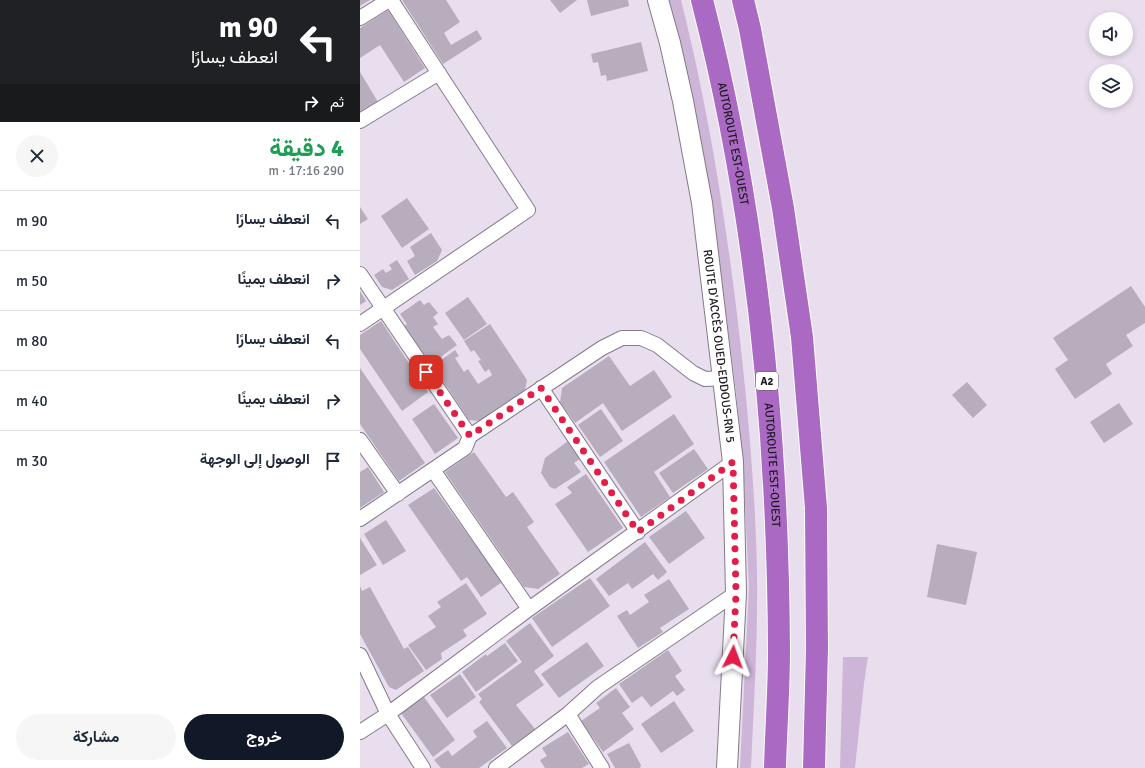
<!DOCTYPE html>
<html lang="ar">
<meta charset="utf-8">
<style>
:root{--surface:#fff;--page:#f6f6f7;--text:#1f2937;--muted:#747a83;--line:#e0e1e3;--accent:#111827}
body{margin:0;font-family:Signika,Vazirmatn,sans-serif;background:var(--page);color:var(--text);direction:rtl;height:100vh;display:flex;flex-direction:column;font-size:15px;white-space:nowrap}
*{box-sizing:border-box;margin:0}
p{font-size:13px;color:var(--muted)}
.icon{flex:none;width:22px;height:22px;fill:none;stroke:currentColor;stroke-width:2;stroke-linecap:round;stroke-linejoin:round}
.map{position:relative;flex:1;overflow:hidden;direction:ltr}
.details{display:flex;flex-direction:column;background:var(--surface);width:360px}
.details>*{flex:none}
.guide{background:#202124;color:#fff;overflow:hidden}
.buttons{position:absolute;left:729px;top:12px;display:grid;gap:8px}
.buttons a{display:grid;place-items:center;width:44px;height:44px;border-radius:50%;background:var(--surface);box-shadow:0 2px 6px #0003;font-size:20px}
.pin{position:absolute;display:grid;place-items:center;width:34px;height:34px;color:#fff;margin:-17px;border-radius:8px;box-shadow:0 2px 6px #0006}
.me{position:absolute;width:44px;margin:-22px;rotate:3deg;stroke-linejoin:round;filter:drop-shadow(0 0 3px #0008)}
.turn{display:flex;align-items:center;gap:14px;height:84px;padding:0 16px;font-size:18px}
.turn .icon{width:52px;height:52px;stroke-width:2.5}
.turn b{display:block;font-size:28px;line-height:34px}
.then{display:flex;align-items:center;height:38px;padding:0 16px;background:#0003;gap:8px;font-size:15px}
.round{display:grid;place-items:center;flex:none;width:42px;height:42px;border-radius:21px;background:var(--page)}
.summary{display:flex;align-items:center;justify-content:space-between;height:68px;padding:0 16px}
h1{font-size:24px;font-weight:700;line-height:30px;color:#1e9e55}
.cta{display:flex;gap:8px;margin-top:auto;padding:8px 16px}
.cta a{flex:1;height:46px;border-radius:24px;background:var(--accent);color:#fff;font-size:16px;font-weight:700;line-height:46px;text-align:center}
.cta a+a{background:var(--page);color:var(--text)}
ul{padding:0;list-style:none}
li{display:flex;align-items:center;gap:12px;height:60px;padding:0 16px;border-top:1px solid var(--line)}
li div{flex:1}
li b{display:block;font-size:15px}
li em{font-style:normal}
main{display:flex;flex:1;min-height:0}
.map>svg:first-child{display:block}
</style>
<main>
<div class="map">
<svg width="785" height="768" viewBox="0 0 785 768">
<rect width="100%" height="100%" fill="#e9deee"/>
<path fill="#cdb5d7" d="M308,0h13c26,103 43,208 56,314 10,85 18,170 20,256 1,66 -3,132 -6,198h-11l9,-180 -6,-127 -7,-69 -25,-193z
M483,657h25l-4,26 -9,85h-15z"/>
<path fill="#b8adbd" d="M0,0h10l-10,6z
M42,0h44l14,22 -16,11 7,12 26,-15 5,9 -39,25z
M190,0h27l-17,13z
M227,0h41l1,6 -38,10z
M28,10l37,58 -21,14 -24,-37 -20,13v-30z
M281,42l7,29 -41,10 -1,-6 -5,1 -3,-14 -5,1 -2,-9z
M0,72l18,30 -18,11z
M47,198l22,31 -27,19 -21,-32z
M0,207l8,12 -8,5z
M71,233l11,17 -5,11 -22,14 -8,-14 8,-5 -5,-9z
M37,260l12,19 -17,11 -10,-3 -8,-12 9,-6 3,4 6,-4 -3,-4z
M771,286l14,21v16l-19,12 7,11 -27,18 6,10 -37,25 -20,-30 13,-9 -15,-22z
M0,291l6,10 -6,4z
M108,297l19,27 -23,16 -19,-27z
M60,300l4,5 5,-3 9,11 -5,4 5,7 -5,3 9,12 7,-4 8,10 -26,19 -27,-38 3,-2 -7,-10z
M21,321l47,71 -26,19 -42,-62v-14z
M130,324l37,56 -2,10 -46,31 -10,-1 -36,-54 22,-16 4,6 -4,2 9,14 4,-3 10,15 14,-9 -3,-6 -4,3 -7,-11 3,-1 -7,-10 -3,2 -7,-11z
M249,356l21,30 24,-16 18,27 -50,34 -19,-28 -28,20 -15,-21 2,-14z
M0,368l65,95 -26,18 -39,-57z
M607,382l20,23 -14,13 -21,-23z
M759,403l14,21 -29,19 -14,-21z
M74,404l24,34 -23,16 -23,-35z
M241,409l22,32 -23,16 -22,-32z
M314,414l20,30 -40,28 16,25 -29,20 -37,-55z
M208,441l12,18 -6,4 7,9 -26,17 -5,-2 -9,-14 4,-15z
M334,449l14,20 -35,24 -14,-20z
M114,452l32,45 7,-5 21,30 -7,5 33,47 -22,15 -14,-2 -79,-115z
M8,467l16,25 -24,16v-36z
M226,474l37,54 -35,24 -33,-48 17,-11 -5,-6z
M74,488l68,94 -21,15 -14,-20 -6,4 -53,-76z
M326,511l19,27 -36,26 -20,-27z
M26,520l20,31 -23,14 -19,-31z
M0,538l17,27 -17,10z
M285,542l22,30 -9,8 -5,-6 -21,15 -4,-6 -19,13 -13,-17z
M577,544l40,8 -11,53 -39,-8z
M230,578l20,28 -58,41 -20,-29z
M309,579l20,30 -29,19 3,4 -25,16 -21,-32 10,-6 3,5 19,-13 -5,-7z
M106,583l21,31 -24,16 4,6 -26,17 1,6 -16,11 -18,-25 28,-18 -8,-11 13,-9 -4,-5z
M0,586l2,5 8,-4 34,62 4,-2 16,24 -28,19 -7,-3 -29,-53z
M170,623l24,33 -20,15 10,14 -28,20 19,24 -23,17 -33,-44 3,-3 -4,-5 44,-32 -16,-21z
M227,642l17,24 -45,32 -18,-24z
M145,643l13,18 -42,31 -14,-20 24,-18 1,2z
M308,650l14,21 -7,5 10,14 -8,6 -4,-5 -22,16 -9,-11 -10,7 -13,-19z
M100,674l16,23 -29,21 -17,-23z
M256,688l14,19 -8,6 12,16 -31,23 -22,-31 19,-13 -4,-5z
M64,697l31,43 -22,17 -32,-44z
M314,701l20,30 -33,22 -20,-29z
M127,721l20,27 -28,20h-38l-7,-8 14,-10 4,6 25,-19 -4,-6z
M208,732l21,32 -7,4h-37l-5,-8 7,-4 -5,-8z
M269,743l12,22 -1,3h-25l-8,-14z"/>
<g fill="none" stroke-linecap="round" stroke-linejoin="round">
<g stroke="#857a89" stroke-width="16">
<path id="street" d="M0,18l29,-18
M0,121l79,-48
M0,274l110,162
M0,324l168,-114 -137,-210
M181,388l97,144
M0,440l38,54
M73,470l96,139
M0,519l105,-71 5,-12 132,-88 20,-10h19l16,7 36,28 12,6 19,-1
M0,655l28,59 35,54
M208,714l34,54
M0,732l28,-18 141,-105 204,-147
M136,768l72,-54 30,-27 138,-94"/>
</g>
<g stroke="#857a89" stroke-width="22">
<g id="secondary">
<path id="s1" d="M298,0l12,43 13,58 19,102 31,259 3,131 -9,175"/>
</g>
</g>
<g stroke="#fff" stroke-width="24">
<g id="highway">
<path id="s2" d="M342,0c55,213 76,432 77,651 0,39 -3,78 -4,117"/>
<path d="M383,0l7,29 33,179 19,129 14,171 1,140 -3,120"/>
</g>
</g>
<use href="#street" stroke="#fff" stroke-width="14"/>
<use href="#secondary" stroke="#fff" stroke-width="20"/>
<use href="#highway" stroke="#aa6ac3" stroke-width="22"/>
</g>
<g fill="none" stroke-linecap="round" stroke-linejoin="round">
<path stroke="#e11d48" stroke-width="7" stroke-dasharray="0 12.6" d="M66,372l44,64 71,-48 97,144 95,-70 3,131 -3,64"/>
</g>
<g text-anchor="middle" stroke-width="3.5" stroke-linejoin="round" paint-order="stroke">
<rect fill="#fff" stroke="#605d62" stroke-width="1" x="396" y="372" width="22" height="18" rx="3"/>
<g font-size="11" font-weight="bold" fill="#1c181e">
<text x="407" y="385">A2</text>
</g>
<g font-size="12" fill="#1c181e" stroke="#fff">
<text dy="4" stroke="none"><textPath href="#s2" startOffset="147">AUTOROUTE EST-OUEST</textPath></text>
<text dy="4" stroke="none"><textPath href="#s1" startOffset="352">ROUTE D'ACCÈS OUED-EDDOUS-RN 5</textPath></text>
<text dy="4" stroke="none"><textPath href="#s2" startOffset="471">AUTOROUTE EST-OUEST</textPath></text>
</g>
</g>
</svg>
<div class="buttons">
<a><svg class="icon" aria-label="sound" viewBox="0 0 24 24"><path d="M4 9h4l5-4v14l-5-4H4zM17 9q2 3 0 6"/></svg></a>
<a><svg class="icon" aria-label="layers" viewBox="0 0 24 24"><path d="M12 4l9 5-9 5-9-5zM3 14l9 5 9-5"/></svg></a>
</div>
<div class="pin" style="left:66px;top:372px;background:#d93025"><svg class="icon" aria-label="arrive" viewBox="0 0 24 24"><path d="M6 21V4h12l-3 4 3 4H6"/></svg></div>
<svg class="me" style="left:373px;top:657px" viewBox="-20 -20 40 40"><path d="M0-17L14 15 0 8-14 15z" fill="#e11d48" stroke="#fff" stroke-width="4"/></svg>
</div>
<section class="details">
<div class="guide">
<div class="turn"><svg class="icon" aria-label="left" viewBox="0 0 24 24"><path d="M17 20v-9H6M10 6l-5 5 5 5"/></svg><div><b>90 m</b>انعطف يسارًا</div></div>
<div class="then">ثم<svg class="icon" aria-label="right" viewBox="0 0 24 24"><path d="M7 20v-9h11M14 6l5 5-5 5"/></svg></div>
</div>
<div class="summary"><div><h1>4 دقيقة</h1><p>290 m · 17:16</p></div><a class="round"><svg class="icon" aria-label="close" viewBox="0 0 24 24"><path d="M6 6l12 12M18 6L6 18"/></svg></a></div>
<ul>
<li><svg class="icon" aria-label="left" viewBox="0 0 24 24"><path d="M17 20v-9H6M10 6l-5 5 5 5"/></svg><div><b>انعطف يسارًا</b></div><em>90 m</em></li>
<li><svg class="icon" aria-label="right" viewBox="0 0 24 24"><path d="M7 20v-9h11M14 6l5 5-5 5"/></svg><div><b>انعطف يمينًا</b></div><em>50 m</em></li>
<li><svg class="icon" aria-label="left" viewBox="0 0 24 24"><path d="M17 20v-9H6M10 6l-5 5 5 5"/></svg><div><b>انعطف يسارًا</b></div><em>80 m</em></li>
<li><svg class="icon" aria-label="right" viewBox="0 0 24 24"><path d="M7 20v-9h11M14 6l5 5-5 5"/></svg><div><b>انعطف يمينًا</b></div><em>40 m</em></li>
<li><svg class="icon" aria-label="arrive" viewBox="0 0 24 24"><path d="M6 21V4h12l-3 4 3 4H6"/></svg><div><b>الوصول إلى الوجهة</b></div><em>30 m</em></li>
</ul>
<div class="cta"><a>خروج</a><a>مشاركة</a></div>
</section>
</main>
